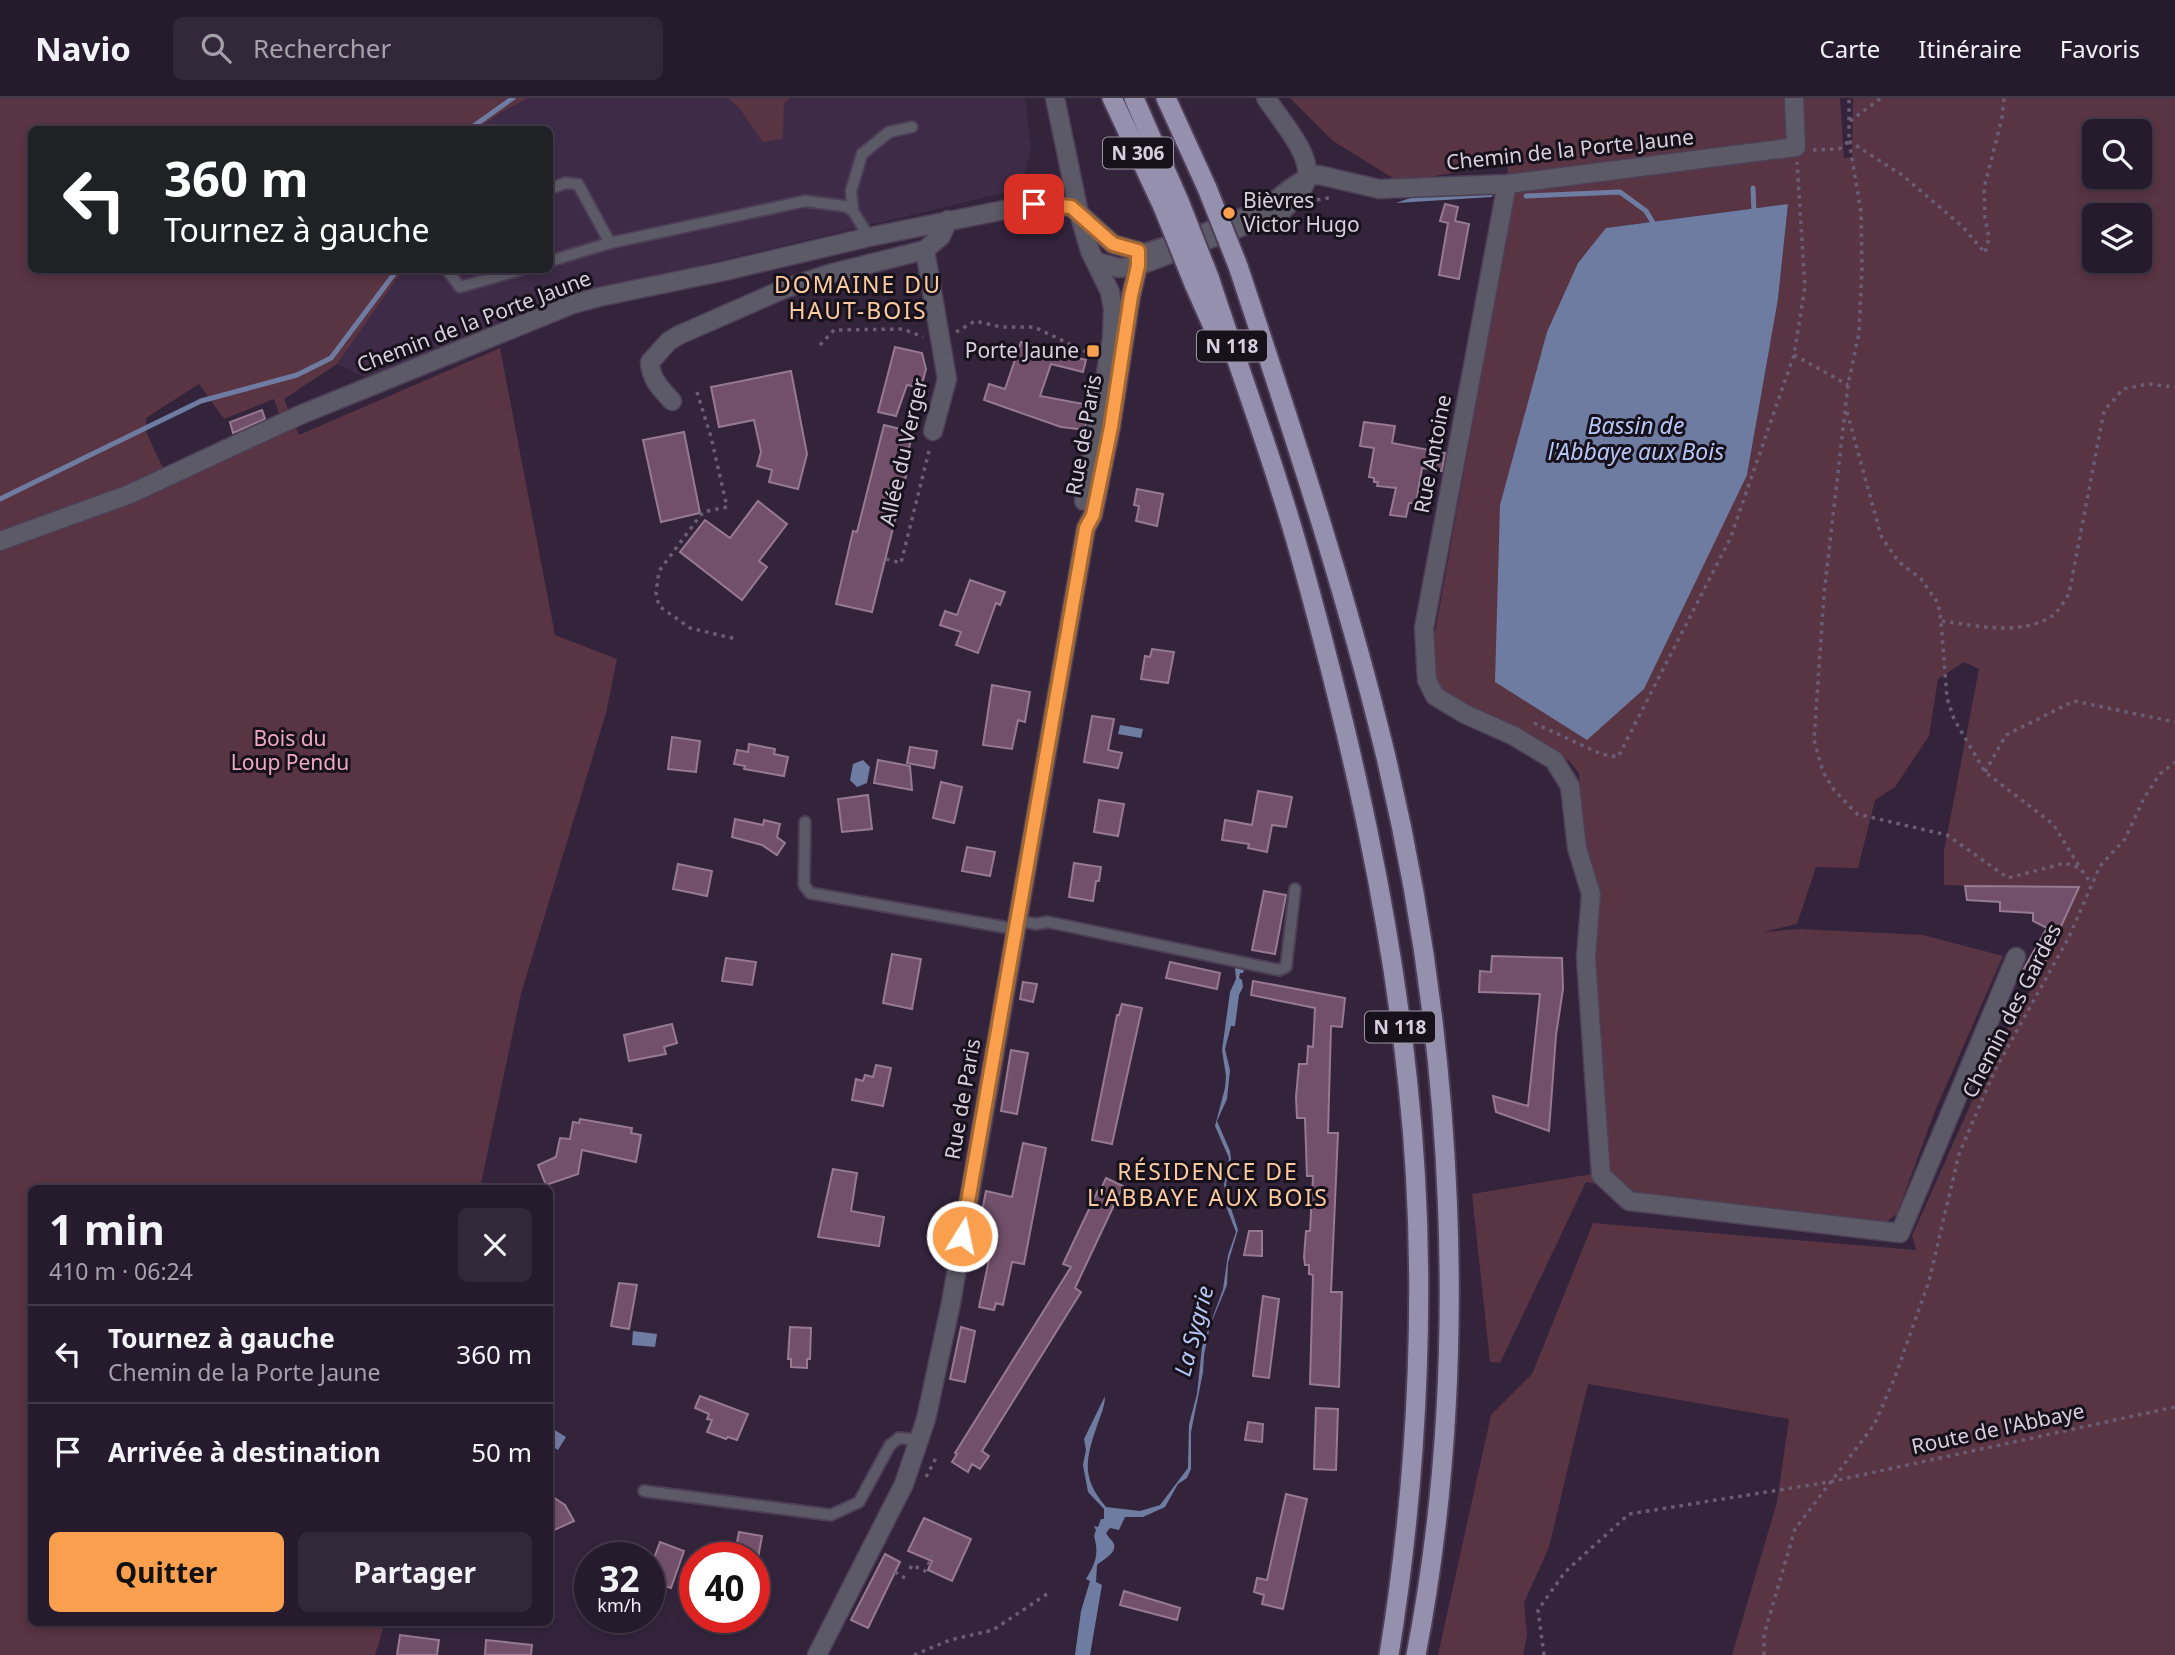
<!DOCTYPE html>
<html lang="fr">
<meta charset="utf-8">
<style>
:root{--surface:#261b2d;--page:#322839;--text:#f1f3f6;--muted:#a4a1aa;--line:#423949;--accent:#f99f4d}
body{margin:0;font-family:"Noto Sans",sans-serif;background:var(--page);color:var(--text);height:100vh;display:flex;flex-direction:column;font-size:26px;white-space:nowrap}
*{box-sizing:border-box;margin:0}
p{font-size:23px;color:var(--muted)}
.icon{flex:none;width:38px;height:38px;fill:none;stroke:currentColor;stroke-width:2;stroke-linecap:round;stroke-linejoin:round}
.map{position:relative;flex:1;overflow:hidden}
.sheet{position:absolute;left:28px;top:1087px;width:525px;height:441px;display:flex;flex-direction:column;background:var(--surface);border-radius:10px;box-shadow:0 4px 10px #0003,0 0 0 2px var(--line)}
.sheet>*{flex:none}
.hud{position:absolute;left:28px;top:28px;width:525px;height:147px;border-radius:10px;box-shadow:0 4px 10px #0003,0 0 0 2px var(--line);background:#202124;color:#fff;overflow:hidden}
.tools{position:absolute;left:2082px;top:21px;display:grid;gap:14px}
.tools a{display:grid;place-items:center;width:70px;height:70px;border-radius:10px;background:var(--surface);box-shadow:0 4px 10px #0003,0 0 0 2px var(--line);font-size:35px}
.speed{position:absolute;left:574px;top:1444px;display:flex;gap:14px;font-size:35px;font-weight:700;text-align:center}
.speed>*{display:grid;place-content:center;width:91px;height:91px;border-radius:50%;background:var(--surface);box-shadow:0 4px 10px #0003,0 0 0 2px var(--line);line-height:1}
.speed small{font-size:18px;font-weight:400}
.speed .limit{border:10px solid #d22;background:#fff;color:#111}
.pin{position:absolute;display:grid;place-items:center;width:60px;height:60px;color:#fff;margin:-30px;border-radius:14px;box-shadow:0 4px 10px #0006}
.me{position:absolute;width:77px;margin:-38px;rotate:10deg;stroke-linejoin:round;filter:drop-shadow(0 0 5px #0008)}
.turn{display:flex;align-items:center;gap:24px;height:147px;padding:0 21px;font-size:32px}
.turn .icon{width:91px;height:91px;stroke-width:2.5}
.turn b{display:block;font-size:49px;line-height:60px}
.round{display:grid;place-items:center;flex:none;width:74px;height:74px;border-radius:10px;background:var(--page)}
.headline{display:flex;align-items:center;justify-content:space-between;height:119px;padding:0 21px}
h1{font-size:42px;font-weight:700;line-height:52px}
.action{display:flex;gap:14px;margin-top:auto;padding:14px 21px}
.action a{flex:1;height:80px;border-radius:10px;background:var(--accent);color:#111;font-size:28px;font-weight:700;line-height:80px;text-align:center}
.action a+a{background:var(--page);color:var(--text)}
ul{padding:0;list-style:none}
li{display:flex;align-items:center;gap:21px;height:98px;padding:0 21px;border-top:2px solid var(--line)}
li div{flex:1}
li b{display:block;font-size:26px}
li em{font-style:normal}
header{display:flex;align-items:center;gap:42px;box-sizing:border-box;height:98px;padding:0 35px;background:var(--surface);border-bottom:2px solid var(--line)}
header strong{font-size:33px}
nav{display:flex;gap:38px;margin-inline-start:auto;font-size:24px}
.search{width:490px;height:63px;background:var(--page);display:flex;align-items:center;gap:18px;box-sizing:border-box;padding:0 24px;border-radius:10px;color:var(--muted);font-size:26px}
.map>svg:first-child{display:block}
</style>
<header>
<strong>Navio</strong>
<div class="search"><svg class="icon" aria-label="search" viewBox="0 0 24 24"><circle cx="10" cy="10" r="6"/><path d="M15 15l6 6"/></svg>Rechercher</div>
<nav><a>Carte</a><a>Itinéraire</a><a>Favoris</a></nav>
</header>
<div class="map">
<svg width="2175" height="1557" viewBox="0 0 2175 1557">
<rect width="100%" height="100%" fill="#33243c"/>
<path fill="#3e2b48" d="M529,0h199l11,10 25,34 18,-3 2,-35 6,-6h235l6,50 -11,41 -441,105 -100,43 -114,40 -28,-13 66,-94h147v-140l-72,-1 25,-18z"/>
<path fill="#593442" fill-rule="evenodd" d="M0,0h529l-26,13 -25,18 -446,1v140h371l-66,94 -53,35 15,36 201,-87 55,287 62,24 -11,54 -85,281 -41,194h-448v434h353l-10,33h-375zM199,286l25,35 50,-20 7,21 -117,50 -18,-38v-14z
M728,0h62l-6,6 -1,35 -20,3 -24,-34z
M1290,0h550l4,60 8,-1 1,-59h322v1557h-443l45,-153 12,-83 -201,-35 -39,163 -25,56 3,32 -4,20h-85l53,-240 41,-41 61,-151 323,27 -4,-14 85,-191 39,-64 43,-93 -135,-3v-34l35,-182 -15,-7 -26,17 -9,57 -34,51 -20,13 -17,68 -42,-1 -19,57 -33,8 35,-3 124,6 80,21 -68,155 -38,103 -11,8 -230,-27 -70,-13 -86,181 -10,-1 -18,-168 138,-23 -31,-398 -10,-12 -128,-70 -12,-25 85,-472 -8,-30 -107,18 -66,-41zM2095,33h45v46h-45zM1788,106l-10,95 -31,176 -141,-247zM2095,117h45v46h-45z"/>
<path fill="#6f7ca1" d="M1494,92l-2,7 -96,6 23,-8z
M1788,106l-10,95 -31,176 -103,214 -57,51 -92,-58 5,-177 47,-173 31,-69 28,-35z
M1120,627l23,4 -2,9 -23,-4z
M863,662l7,7 -3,16 -10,4 -7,-7 3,-16z
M1235,870l9,2 -1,3h-3l-1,5 3,2 1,7 -4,8 -4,31h-4l-6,23 5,21 -3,29 -10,22 13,30 1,8 -5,25 2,15 10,31 -10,33 -1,22 -17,41 -6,29 -1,17 -12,60v37l-4,9 -9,6 -13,23 -22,10h-18l-6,13 -9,-2 -4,5c2,4 5,6 7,9 6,11 -10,17 -16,23l-1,17 6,3 -12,70h-15l6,-44 9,-30 -4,-2c10,-16 13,-26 8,-43l2,-6 -2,-4 4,1 3,-8h3v-10l-16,-17 -5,-27 3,-15 -2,-11 21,-43c0,10 -4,18 -7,27 -12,35 -18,54 8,84l34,4 20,-6 28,-37 1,-44 8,-30 5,-47 21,-58 5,-34 8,-23 -10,-26 -2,-21 5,-27 -14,-32 10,-38 1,-12 -4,-26 8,-58 6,-13z
M633,1233l24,3 -2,13 -23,-2z
M550,1329l16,10 -8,13 -8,-5z"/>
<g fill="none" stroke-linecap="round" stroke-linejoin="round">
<path stroke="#6f7ca1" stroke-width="5" d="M468,32l45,-32
M1753,90l1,25
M1526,98l94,-4 26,19 9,15
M0,401l201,-98 96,-26 34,-17 66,-88"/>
</g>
<path fill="#72506b" stroke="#967a90" stroke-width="2" d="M1445,106l13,3 -3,14 14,3 -10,55 -20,-4 9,-52 -8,-2z
M1021,244l65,18 -3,12 -32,-8 -11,32 49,9 -4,25 -24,-3 -77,-27 5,-16 16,5z
M895,249l27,6 4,16 -5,19 -14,-3 -11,31 -18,-4z
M791,273l16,83 -9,35 -29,-7 3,-12 -15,-4 4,-14 -7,-32 -35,7 -8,-40z
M262,312l3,9 -32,14 -3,-11z
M1364,324l31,4 -3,17 53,10 -3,18 -20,-3 -6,35h-7l-3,14 -16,-2 6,-27 -19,-2 1,-4h-4v-4l-5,-1 5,-29 -14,-2z
M884,327l29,7 -10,39 4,1 -35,140 -36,-8 17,-73 4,1z
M684,334l16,81 -39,9 -18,-82z
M1137,391l26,5 -6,32 -21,-5 3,-15 -5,-1z
M758,403l29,23 -28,37 8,6 -25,33 -62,-48 25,-32 25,18z
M970,482l35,12 -5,13 -4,-2 -18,50 -22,-8 5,-13 -21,-7 5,-14 12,4z
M1152,551l22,3 -6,31 -27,-4 4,-23 5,1z
M992,587l38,7 -5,30 -7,-2 -6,29 -29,-4z
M1092,618l22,3 -6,31 14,3 -4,15 -34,-6z
M672,639l28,4 -4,31 -28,-3z
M749,646l26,5 -1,5 14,3 -4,19 -40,-7 1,-3 -11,-2 3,-14 11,2z
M910,649l27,4 -3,17 -27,-5z
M878,662l32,6 2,24 -38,-7z
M941,684l21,5 -8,36 -21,-5z
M1258,693l34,6 -6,30 -14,-2 -5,27 -19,-4 1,-4 -27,-4 3,-20 27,5z
M868,697l4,34 -30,3 -4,-33z
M1099,702l25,4 -6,32 -24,-4z
M735,721l28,6 1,-5 16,4 -3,13 8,6 -8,12 -15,-10 -30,-8z
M967,749l28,5 -5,24 -28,-5z
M1074,765l27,4 -2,14h-3l-3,20 -24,-4z
M678,766l34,7 -5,25 -34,-7z
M1965,788l114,1 -43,94 -14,-9 25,-44 -14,-7v-8l-33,-2v-9l-33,-2z
M1264,793l22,4 -11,59 -23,-4z
M892,856l29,5 -9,50 -29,-6z
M1492,858l70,2 1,31 -7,46 -7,96 -53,-19 -3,-16 35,10 12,-112 -61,-2 1,-21 11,1z
M726,860l30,4 -4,23 -30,-4z
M1170,864l50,11 -3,16 -51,-11z
M1253,883l92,17 -3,29 -11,-1 -3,107h10l-7,159h11l-3,95 -29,-3 3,-109 -4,-1v-9h-4l-1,-8 2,-26h4l3,-55h-6l-2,-58h-8l-1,-21 3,-33h8l1,-18 5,1 2,-39 -64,-13z
M1023,884l14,2 -4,18 -13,-3z
M1122,906l20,4 -30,136 -20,-4 25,-125h2z
M672,926l5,19 -13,4 2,7 -37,7 -5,-26z
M1011,952l17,3 -11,61 -16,-3z
M876,967l15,3 -8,38 -31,-6 4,-21 7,2 2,-6 8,2z
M580,1021l52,9 -1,5 10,2 -5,27 -54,-12 -4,24 -32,11 -8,-20 18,-8 4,-19 10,1 3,-17 6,1z
M1023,1045l23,5 -22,116 -12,-2 -9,43 -7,-2 -2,7 -15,-3 11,-52 -16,-3 12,-61 26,6z
M833,1071l24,4 -6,38 33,6 -5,29 -61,-9z
M1106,1080l17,8 -48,102 6,4 -99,159 7,5 -9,13 -8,-5 -4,8 -16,-10 5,-8 -2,-1 116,-186 -8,-3 36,-76 2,1z
M1249,1133h13v25l-18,-1z
M619,1185l18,2 -8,44 -18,-3z
M1263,1198l16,3 -10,79 -16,-2z
M790,1229l21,1 -1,31h-3v9l-16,-1v-8h-3z
M961,1229l14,4 -10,51 -15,-3z
M700,1298l48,18 -11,26 -9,-3 -2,2 -19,-7 5,-12 -5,-1 2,-5 -14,-6z
M1316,1310l22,1 -2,61 -22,-1z
M1248,1324l15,2 -1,18 -17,-2z
M1286,1396l21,5 -24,110 -21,-5 2,-9 -10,-3 3,-14 10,2z
M550,1397l15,10 9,16 -24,11z
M924,1420l47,21 -19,42 -24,-11 4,-9 -24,-10z
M739,1434l23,4 -4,22h-24z
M660,1444l24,9 -13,37 -22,-7v-9z
M885,1456l15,8 -32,66 -17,-8z
M1124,1493l56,17 -3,12 -57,-15z
M400,1537l39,5 -2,15h-40z
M486,1542l46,5 -1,10h-46z"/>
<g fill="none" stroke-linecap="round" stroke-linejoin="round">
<g stroke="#4d3f56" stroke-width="14">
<path id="service" d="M550,91l15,-6 13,1 32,59
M853,113l-2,-20 11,-37 27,-22 23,-5
M1138,153c41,-12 84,-27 123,-46 17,-8 28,-25 46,-29
M550,163l60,-18 195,-42 39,5 9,5 16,26
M447,172l13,17 60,-17
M805,724l-1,63 6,8 205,36
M1017,822l18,4 13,-2 231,48 7,-3 9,-78
M644,1393l187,24 28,-13 31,-57 9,-7 20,2"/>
</g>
<g stroke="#4d3f56" stroke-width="21">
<path id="minor" d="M1307,78l12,-1 60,14 128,-5 289,-37 -2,-49
M1507,86l-83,444 3,52 8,16 30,18 49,22 40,24 16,26 7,62 14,46 -5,64 15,217 28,26 271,32 116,-276
M672,303c-11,-12 -21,-21 -22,-39l19,-21 10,-6 105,-46 45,-15 96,-24
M933,333l14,-52 -22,-129 16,-14 7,-16
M0,443l130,-47 170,-79 273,-111 26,-7 126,-26 144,-34 165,-33 37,3 8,6"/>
</g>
<g stroke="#4d3f56" stroke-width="21">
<path id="tertiary" d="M1055,0l24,115 11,38 20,41 3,17 -1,29 -28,163
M1097,164l22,6 19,-2 143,-54c9,-9 25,-22 26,-36 3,-24 -28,-58 -41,-78
M817,1557l87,-171 22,-65 25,-116 135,-775 7,-13 18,-88 20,-131 7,-30v-15l-25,-7 -34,-31"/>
</g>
<g stroke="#4d3f56" stroke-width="23">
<path id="trunk" d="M1112,0l51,109
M1134,0l45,103
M1166,0l41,90
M1238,168c54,163 108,325 148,491 68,286 86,609 30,898
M1209,179c32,98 69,196 96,296 46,168 85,338 103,512 20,185 11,386 -19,570
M1194,186l27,61"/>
</g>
<path stroke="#6b5d73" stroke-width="3.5" stroke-dasharray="3.5 5" stroke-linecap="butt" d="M1850,23l31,-23
M1849,43l12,71 1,55 -3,66 -11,52 -24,209 -10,146 9,32 11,18 23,24 90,21 61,43 57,-15 15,5 11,15
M1849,43l53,34 61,52 22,26 4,-16 -4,-19 -1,-30 18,-70 2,-20
M1813,52l26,-1 10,-8v-43
M1317,102l16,-3
M956,234l19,-11 26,6h33l59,28
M820,247l14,-15 69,-1 20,8
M1794,257l54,30
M697,294l14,45 16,70 -24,5 -44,59 -3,22 3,13 31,22 46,11
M1847,314l34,124 17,25 23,18 17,24 3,18 6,77 7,21 31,53 68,52 26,42
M886,461l15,4 29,-116
M1942,523c35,5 79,15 110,-5 7,-5 12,-15 17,-22l35,-183 19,-22 25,-5 27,3
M1534,625l67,31 17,3 112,-218 64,-184 11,-68 -8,-125
M1985,674l21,-37 68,-34 101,21
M926,1379l10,-19
M910,1471l2,-4 13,6 9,-18
M895,1474l10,6
M914,1557l36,-15 43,-10 54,-36
M1544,1557l-6,-45 27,-38 64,-58 200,-32 346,-75
M1764,1557v-20l31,-106 79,-104 21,-48 34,-96 30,-127 36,-84 74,-133 31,-71 25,-27 19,-41 16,-24 15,-12"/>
<use href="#service" stroke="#5c5a67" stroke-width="10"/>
<use href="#minor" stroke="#5c5a67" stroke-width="18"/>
<use href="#tertiary" stroke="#5c5a67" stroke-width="18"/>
<use href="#trunk" stroke="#9490ae" stroke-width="19"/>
<g stroke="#4d3f56" stroke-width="23" stroke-linecap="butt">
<path id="trunk-bridge" d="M1207,90l31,78
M1179,103l30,76
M1163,109l31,77"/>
</g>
<use href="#trunk-bridge" stroke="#9490ae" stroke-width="19"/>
</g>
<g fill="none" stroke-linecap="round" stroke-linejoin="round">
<g stroke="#a26732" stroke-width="18">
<path id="route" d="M962,1138l124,-708 7,-13 18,-88 20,-131 7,-30v-15l-25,-7 -42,-37 -37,-3"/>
</g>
<use href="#route" stroke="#f99f4d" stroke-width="12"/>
</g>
<g fill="#f99f4d" stroke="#17111b" stroke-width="2.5">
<circle cx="1229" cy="115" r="7"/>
<rect x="1086" y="246" width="14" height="14" rx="3.5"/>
</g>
<g text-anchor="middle" stroke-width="6" stroke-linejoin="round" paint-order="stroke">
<g fill="#17111b" stroke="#9e95a4" stroke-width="2">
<rect x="1103" y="39.5" width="70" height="31" rx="5"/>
<rect x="1197" y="232.5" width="70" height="31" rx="5"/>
<rect x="1365" y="913.5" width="70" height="31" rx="5"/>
</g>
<g font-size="19" font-weight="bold" fill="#d8cede">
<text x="1138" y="62">N 306</text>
<text x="1232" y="255">N 118</text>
<text x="1400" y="936">N 118</text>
</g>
<g font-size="21" fill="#d8cede" stroke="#17111b">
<text transform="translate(1570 52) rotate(-6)" y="7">Chemin de la Porte Jaune</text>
<text transform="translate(474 224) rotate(-21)" y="7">Chemin de la Porte Jaune</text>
<text transform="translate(1084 337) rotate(-80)" y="7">Rue de Paris</text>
<text transform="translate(904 354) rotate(-77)" y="7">Allée du Verger</text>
<text transform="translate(1433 356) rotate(-79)" y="7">Rue Antoine</text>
<text transform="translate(2012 913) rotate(-63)" y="7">Chemin des Gardes</text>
<text transform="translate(963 1001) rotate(-80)" y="7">Rue de Paris</text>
<text transform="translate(1998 1331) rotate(-12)" y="7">Route de l'Abbaye</text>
</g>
<g font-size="21" fill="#d8cede" stroke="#17111b" text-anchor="start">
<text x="1243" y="110">Bièvres<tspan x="1243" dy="24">Victor Hugo</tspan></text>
<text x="1079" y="260" text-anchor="end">Porte Jaune</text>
</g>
<g font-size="21" fill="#f0a9c2" stroke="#17111b">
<text x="290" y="648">Bois du<tspan x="290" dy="24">Loup Pendu</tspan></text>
</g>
<g font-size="23" letter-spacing="2" fill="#fecba1" stroke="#17111b">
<text x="858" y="195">DOMAINE DU<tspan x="858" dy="26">HAUT-BOIS</tspan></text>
<text x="1208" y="1082">RÉSIDENCE DE<tspan x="1208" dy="26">L'ABBAYE AUX BOIS</tspan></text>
</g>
<g font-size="23" font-style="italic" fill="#b5c6f7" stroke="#17111b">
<text x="1636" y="336">Bassin de<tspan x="1636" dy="26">l'Abbaye aux Bois</tspan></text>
<text transform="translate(1194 1233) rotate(-75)" y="8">La Sygrie</text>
</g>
</g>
</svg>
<div class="tools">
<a><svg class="icon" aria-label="search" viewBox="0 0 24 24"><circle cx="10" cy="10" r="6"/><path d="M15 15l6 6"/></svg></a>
<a><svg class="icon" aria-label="layers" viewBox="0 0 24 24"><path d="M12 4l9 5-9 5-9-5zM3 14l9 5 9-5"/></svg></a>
</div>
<div class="speed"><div>32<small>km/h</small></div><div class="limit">40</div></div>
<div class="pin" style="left:1034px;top:106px;background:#d93025"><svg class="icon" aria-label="arrive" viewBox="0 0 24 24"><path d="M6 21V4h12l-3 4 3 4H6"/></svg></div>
<svg class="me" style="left:962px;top:1138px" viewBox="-20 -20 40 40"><circle r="17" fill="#f99f4d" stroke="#fff" stroke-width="3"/><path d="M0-11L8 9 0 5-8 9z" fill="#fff"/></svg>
<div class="hud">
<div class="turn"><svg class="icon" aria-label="left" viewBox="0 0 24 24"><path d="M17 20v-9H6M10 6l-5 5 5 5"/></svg><div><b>360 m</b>Tournez à gauche</div></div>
</div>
<section class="sheet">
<div class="headline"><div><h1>1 min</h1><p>410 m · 06:24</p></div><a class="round"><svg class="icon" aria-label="close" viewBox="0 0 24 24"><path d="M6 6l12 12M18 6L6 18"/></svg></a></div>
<ul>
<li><svg class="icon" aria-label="left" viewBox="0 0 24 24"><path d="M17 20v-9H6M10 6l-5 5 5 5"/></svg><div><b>Tournez à gauche</b><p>Chemin de la Porte Jaune</p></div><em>360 m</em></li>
<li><svg class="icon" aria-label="arrive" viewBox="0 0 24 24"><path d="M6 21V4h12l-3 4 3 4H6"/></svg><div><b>Arrivée à destination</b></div><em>50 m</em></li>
</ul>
<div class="action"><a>Quitter</a><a>Partager</a></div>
</section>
</div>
